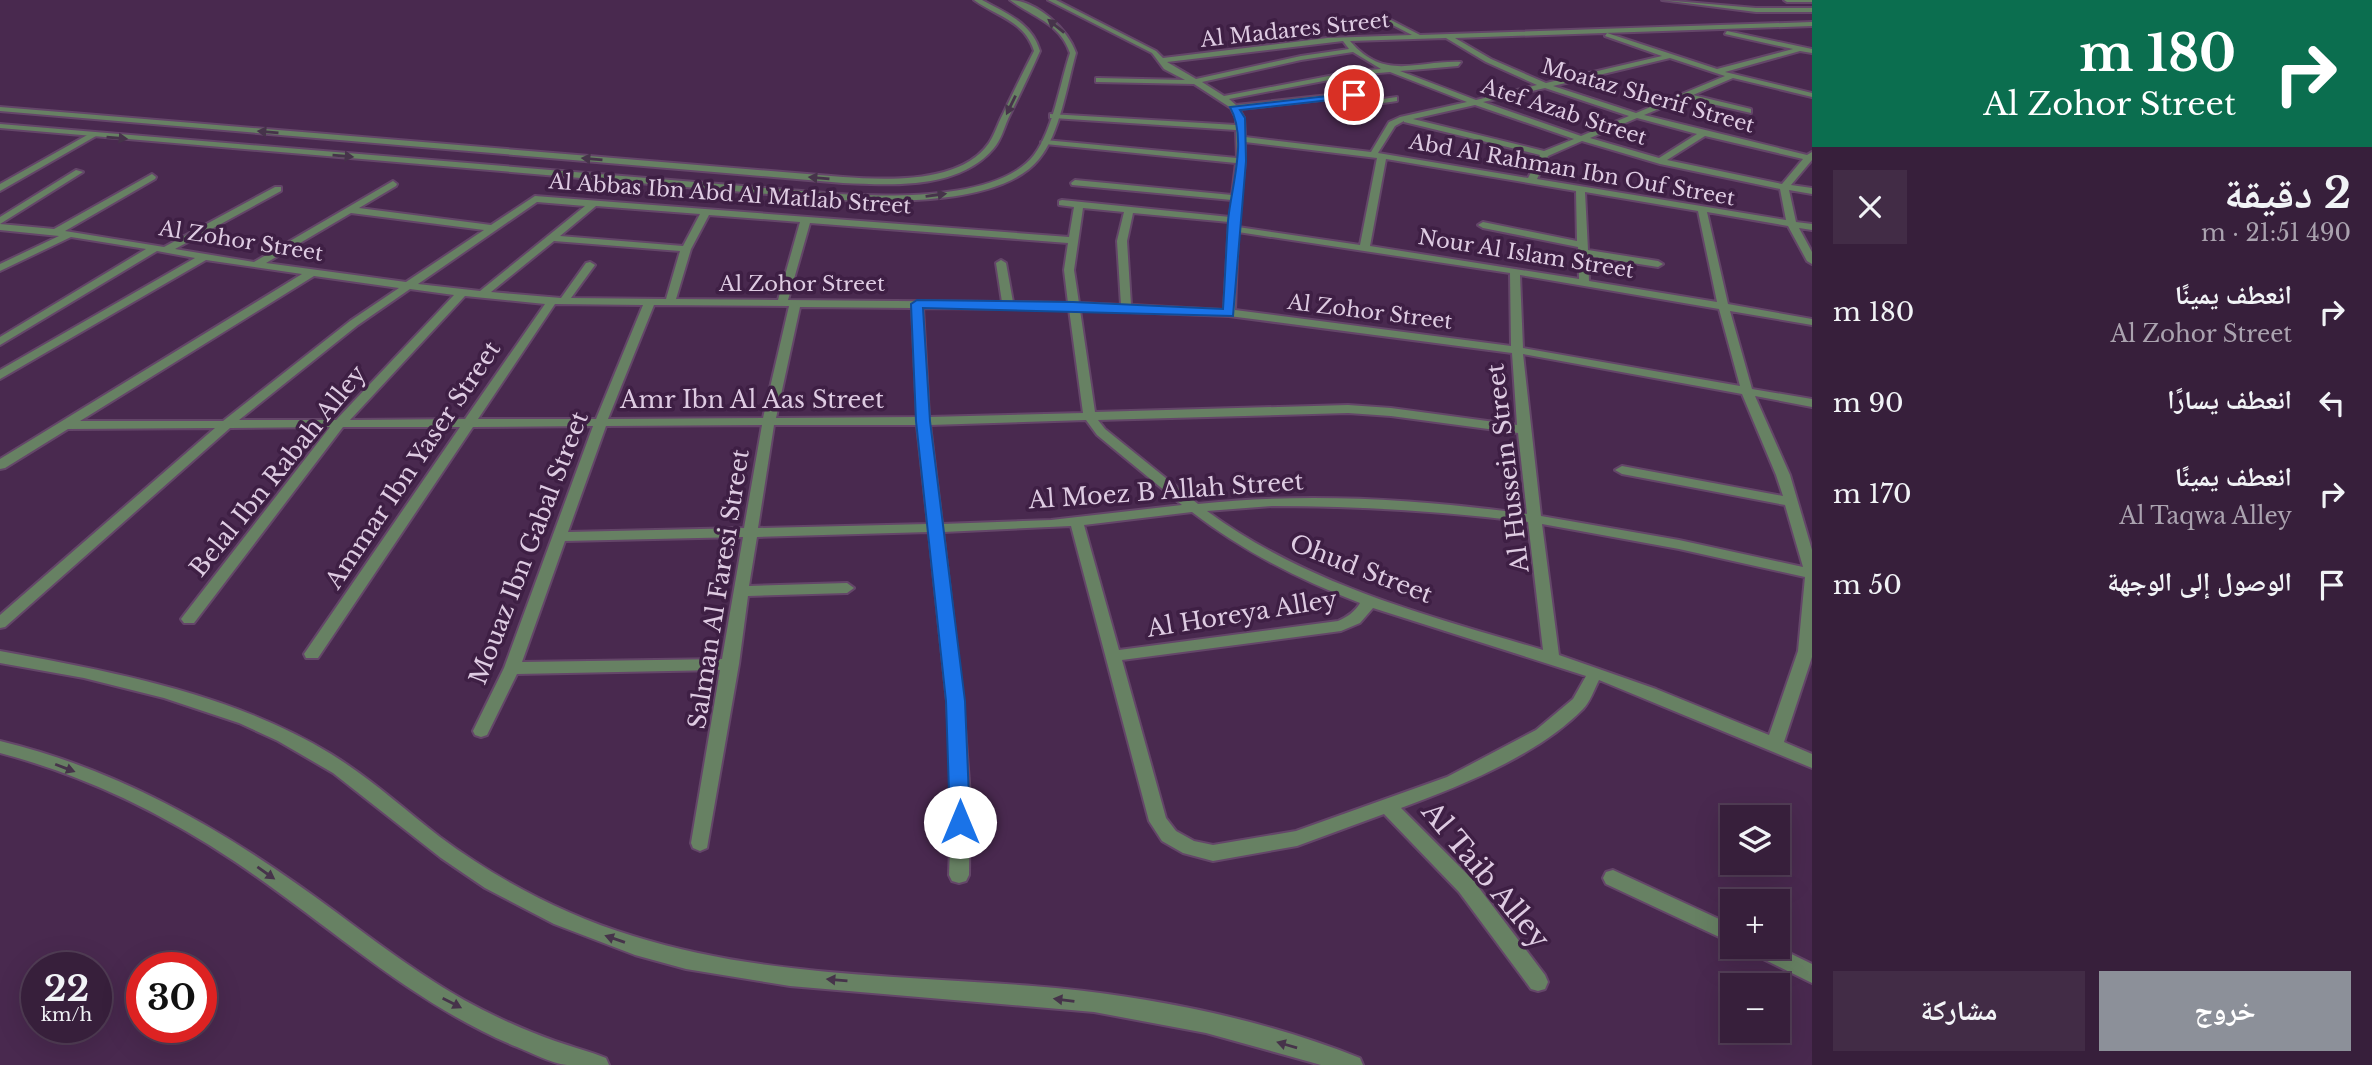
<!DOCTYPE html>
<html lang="ar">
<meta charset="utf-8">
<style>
:root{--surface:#371f3b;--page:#422c46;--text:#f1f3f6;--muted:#aaa2af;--line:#513d55;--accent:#8c9099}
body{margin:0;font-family:"Libre Baskerville","Noto Naskh Arabic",serif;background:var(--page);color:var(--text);direction:rtl;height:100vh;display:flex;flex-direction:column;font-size:26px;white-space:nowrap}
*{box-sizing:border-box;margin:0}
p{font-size:23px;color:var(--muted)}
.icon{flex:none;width:38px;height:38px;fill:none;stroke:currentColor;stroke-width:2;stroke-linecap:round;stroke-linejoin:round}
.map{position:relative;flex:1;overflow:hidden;direction:ltr}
.details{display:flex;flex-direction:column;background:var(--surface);width:560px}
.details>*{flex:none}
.guide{background:#0b6e4f;color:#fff;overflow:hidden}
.buttons{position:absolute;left:1720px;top:805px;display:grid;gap:14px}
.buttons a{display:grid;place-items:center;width:70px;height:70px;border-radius:0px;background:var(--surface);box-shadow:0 7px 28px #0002,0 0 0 2px var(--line);font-size:35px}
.speed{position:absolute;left:21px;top:952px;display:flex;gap:14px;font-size:35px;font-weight:700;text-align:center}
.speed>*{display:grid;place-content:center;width:91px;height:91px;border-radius:50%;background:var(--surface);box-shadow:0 7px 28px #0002,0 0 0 2px var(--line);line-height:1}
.speed small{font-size:18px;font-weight:400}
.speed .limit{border:10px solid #d22;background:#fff;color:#111}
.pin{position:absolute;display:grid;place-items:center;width:60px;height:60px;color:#fff;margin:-30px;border:4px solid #fff;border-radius:50%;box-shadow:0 2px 7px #0007}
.me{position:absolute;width:77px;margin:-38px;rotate:0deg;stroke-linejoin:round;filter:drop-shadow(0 0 5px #0008)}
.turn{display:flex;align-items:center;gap:24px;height:147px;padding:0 21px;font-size:32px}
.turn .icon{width:91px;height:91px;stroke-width:2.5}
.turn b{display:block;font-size:49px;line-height:60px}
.round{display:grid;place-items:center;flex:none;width:74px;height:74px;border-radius:0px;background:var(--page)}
.summary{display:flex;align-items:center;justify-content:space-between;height:119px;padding:0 21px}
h1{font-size:42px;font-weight:700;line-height:52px}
.cta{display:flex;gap:14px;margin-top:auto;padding:14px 21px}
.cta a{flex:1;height:80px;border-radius:0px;background:var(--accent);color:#fff;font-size:28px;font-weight:700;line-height:80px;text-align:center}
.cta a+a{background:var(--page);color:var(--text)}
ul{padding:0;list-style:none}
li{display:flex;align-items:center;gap:21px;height:91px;padding:0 21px}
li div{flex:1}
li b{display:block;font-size:26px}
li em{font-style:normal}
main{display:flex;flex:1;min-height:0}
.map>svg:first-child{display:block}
</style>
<main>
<section class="details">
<div class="guide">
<div class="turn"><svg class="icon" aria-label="right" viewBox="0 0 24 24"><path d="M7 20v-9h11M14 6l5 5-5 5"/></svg><div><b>180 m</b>Al Zohor Street</div></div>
</div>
<div class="summary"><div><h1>2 دقيقة</h1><p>490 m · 21:51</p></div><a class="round"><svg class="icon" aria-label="close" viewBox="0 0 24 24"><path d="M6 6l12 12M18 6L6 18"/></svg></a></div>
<ul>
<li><svg class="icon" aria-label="right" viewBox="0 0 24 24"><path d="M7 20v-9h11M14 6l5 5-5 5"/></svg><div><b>انعطف يمينًا</b><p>Al Zohor Street</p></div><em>180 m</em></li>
<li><svg class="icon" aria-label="left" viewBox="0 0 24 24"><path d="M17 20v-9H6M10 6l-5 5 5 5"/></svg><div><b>انعطف يسارًا</b></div><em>90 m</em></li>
<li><svg class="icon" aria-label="right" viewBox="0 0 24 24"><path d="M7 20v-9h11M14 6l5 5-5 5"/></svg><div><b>انعطف يمينًا</b><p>Al Taqwa Alley</p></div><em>170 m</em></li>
<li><svg class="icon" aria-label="arrive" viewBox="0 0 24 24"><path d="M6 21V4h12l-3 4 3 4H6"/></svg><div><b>الوصول إلى الوجهة</b></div><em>50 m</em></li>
</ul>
<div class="cta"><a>خروج</a><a>مشاركة</a></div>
</section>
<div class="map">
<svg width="1812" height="1065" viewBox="0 0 1812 1065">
<rect width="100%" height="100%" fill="#49294f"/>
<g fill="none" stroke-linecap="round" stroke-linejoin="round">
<g stroke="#644669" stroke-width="4">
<path id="minor" d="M1048,0h8l100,51 7,7 164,-20 85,-3 -27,-14 2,-3 33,17 392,-13v4l-357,12 36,21 55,24 116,-27 -57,-20 2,-3 110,36 76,-20 -68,-15 2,-3 85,18v4l-12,-2 -75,21 87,21v4l-79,-19 -40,17 58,14v4l-65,-15 -42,17 163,40 5,-3v8l-21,25 21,3v6l-23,-4 7,32 16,2v6l-13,-2 13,24v12l-5,-3 -19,-35 -81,-14 21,92 84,15v6l-82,-14 22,78 60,10v8l-57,-11 35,79 22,75v107l-28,85 28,12v14l-213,-88c-5,10 -9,22 -16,29 -45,46 -122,77 -182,99l72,72 72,95 3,7 -3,7 -7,2 -7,-2 -72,-97 -75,-78 -87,32 -84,15 -30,-8 -21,-12 -13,-20 -78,-295 -128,6 20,169 7,95 -1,79 -3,6 -7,2 -7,-2 -3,-6 3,-79 -5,-95 -18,-169 -172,5 -8,49 98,-3 7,5 -7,5 -99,3 -9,68 -32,184 -7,3 -7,-3 -2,-5 29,-173 -203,4 -30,61 -6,2 -6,-2 -2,-4 31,-63 89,-242 -120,1 -155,231h-12l-2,-4 156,-227h-117l-149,196h-10l-3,-4 3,-4 146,-188 -100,1 -225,199 -5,1v-13l215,-187 -147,1 -63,39 -5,1v-10l302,-185 -96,-14 -206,119v-9l195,-112 -38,-7 -157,94v-8l146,-88 -75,-12 -71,34v-7l59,-28 -59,-6v-6l54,5 98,-55 4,3 -1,2 -90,52 99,16 111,-60h6v4l-106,58 79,13 139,-81 4,3 -1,2 -37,22 132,17 44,-29 534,41 5,-30 -15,-2v-4l3,-1 168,17 2,-17 -160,-15 -1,-2 4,-3 157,15 4,-32 -191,-19 -4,-2 4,-2 192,18 -1,-28 -183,-12h-3v-4l186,11v-7l-5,-10 -37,-24 -98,-2v-4h3l86,2 -21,-11 -12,-16zM1446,38l40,24 51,23 -61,15 -76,-29 58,-5 3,-4c-44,-2 -76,20 -111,-21zM1343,41l6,8 -48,7 -105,23 -29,-17zM1353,52l28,17 -26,2 -131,25 -22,-14 99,-22zM1670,58l55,18 -89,37 -83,-27zM1390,72l77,30 -67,15 -11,5 -18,30 -126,-15 -1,-19 -5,-9 109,-12 28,7 21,-3v-4l-21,3 -28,-7 -112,12 -7,-6 126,-24zM1545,88l84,28 -48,20 -98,-34zM1475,105l99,34 -30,12 -131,-32zM1637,118l60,16 -38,24 -69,-20zM1404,121v1l136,33 -12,23 -150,-25 17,-27zM1705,136l98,23 -21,25 -115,-24zM1582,141l78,23 120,25 6,31 -249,-41 11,-23zM1245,142l132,16 -17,87 -122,-18 7,-66zM1386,159l190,32 1,50 -94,-19 -5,3 5,3 95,19 1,32 -209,-33zM1585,192l113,19 19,91 -128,-21 -1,-25 70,11 5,-3 -5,-3 -70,-11zM537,202l48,4 -105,85 -62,-7zM596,206l104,8 -17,32 -123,-10zM1083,208l41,4 -7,29 4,64 -42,-2 -5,-33zM351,213l133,17 -78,52 -140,-19zM1133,213l96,9 -5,88 -93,-5 -4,-64zM709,215l91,7 -22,78 -102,-1 15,-50zM810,223l258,20 -4,27 4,33 -55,-1 -7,-39 -5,-3 -5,3 6,39 -214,-2zM1238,232l272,41 1,73 -276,-36zM554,241l126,10 -14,48 -95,-1 24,-33 -5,-3 -4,1 -25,35 -70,-6zM1520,275l199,34 21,77 -217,-38zM314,276l85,12 -49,33 -127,100h-143zM410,289l44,6 -118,125h-97l119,-95zM465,296l80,8 -80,115 -115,1zM555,304l88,1 -47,114h-118zM654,305l135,1 -26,112 -155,1zM800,307l112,1 5,109 -141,1zM923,308l146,1 14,104 -154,4zM1080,310l149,6 283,37 5,72 -126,-17 -43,-3 -253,7zM1523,354l219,40 34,81 7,21 -161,-30 -7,4 7,4 163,31 18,62 -124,-27 -138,-24zM1348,413l43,3 127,17 9,81c-109,-15 -219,-22 -329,-10l-93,-75 -7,-9zM1086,420l11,15 85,70 -131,15 -109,4 -12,-99zM762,425l-18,103 -176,4 38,-106zM774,425h143l11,99 -170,4zM1272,506c86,0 171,5 256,16l15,128c-117,-35 -236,-65 -336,-139zM1192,512c52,40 108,68 168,91 -5,9 -13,14 -22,18l-219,29 -35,-125zM1542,524l137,25 126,28 -7,74 -29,84 -113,-46 -97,-34zM743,537l-21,122 -200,3 43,-121zM1373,608l213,68 -13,23 -37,31 -89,47 -151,54 -83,14 -19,-4 -18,-10 -10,-13 -44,-158 219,-29 19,-8z
M89,134l7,2 -96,55v-7z
M76,170l7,2 -83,52v-7z
M1613,870l119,55v18l-126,-59 -3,-6 3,-6z
M1748,947h29l35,17v19l-61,-30z"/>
</g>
<g stroke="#644669" stroke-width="4">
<path id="tertiary" d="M974,0h8c24,13 50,23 58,51 -10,23 -21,45 -32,68 -4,9 -7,21 -14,29 -35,42 -102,37 -151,35l-843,-72v-4l843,70c43,3 118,7 146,-34 6,-9 9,-20 14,-29 10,-21 20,-42 31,-63 -9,-30 -38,-35 -60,-51z
M1010,0c26,0 58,29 66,53 -9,32 -16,81 -37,106 -37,46 -147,43 -201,41l-838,-72v-4l838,70c52,3 161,6 196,-39 19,-25 26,-72 36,-102 -10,-30 -37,-36 -60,-53z
M1662,0l94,8h56v4h-56z
M1784,0h28v2h-25z
M0,651c113,21 231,42 331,103 39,24 73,55 109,83 58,43 124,78 193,99 137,43 282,39 423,52 102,10 209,32 304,70l3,7h-42l-115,-32 -112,-21 -304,-26 -104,-17 -51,-14 -81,-31 -69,-36 -44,-30 -108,-85 -55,-32 -39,-18 -75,-25 -80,-20 -84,-15z
M0,741c108,26 203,77 294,141 56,39 110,84 170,118 29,16 60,30 91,41 17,6 34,10 51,17l3,7c-14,0 -29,0 -42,0 -17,-2 -35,-12 -50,-18 -105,-43 -189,-123 -283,-186 -72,-48 -150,-86 -234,-108z"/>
</g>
<use href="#minor" fill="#678163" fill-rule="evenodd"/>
<use href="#tertiary" fill="#678163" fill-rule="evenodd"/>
</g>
<defs><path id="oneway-solid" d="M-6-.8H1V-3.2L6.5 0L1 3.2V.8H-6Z" transform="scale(1.75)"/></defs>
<g fill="#46334a">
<use href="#oneway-solid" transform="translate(1056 26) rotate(-141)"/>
<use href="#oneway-solid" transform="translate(1011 105) rotate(116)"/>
<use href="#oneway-solid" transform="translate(268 132) rotate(-175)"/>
<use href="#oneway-solid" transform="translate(117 138) rotate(5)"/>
<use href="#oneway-solid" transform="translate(343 156) rotate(5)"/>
<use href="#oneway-solid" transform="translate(592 159) rotate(-175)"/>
<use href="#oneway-solid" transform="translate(819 178) rotate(-175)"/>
<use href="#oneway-solid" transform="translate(936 195) rotate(-8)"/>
<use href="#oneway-solid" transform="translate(65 768) rotate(21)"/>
<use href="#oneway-solid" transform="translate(266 873) rotate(35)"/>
<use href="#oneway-solid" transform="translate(615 939) rotate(-161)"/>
<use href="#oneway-solid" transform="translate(837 980) rotate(-175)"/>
<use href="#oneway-solid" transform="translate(1064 1000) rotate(-173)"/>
<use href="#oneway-solid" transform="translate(452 1003) rotate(27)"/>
<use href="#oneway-solid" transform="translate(1287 1045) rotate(-164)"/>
</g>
<path fill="#1a73e8" stroke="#114b97" stroke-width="2" d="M1354,93l3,4 -117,13 5,8 1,43 -13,155 -310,-8 7,113 35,280 5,121 -3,6h-14l-3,-6 -4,-121 -30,-280 -5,-117 6,-4 156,2 150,7c2,-29 3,-58 5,-88 3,-34 20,-82 2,-114z"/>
<g text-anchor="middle" stroke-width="7" stroke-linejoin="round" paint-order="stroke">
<g font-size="21" fill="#decbe2" stroke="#3e1f44">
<text transform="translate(1295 30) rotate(-6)" y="7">Al Madares Street</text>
<text transform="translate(1648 96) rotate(16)" y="7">Moataz Sherif Street</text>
<text transform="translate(1564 112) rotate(18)" y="7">Atef Azab Street</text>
<text transform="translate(1572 170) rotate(10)" y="7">Abd Al Rahman Ibn Ouf Street</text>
<text transform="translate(730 194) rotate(4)" y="7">Al Abbas Ibn Abd Al Matlab Street</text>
<text transform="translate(241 241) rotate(9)" y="7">Al Zohor Street</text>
<text transform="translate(1526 254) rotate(9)" y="7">Nour Al Islam Street</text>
<text x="802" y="291">Al Zohor Street</text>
<text transform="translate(1370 312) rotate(7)" y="7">Al Zohor Street</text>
</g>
<g font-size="24" fill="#decbe2" stroke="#3e1f44">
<text x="752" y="408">Amr Ibn Al Aas Street</text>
<text transform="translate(413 465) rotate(-56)" y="8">Ammar Ibn Yaser Street</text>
<text transform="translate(1508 468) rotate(-97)" y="8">Al Hussein Street</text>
<text transform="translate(278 471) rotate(-51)" y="8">Belal Ibn Rabah Alley</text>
<text transform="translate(1166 491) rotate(-4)" y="8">Al Moez B Allah Street</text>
<text transform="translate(529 548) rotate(-69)" y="8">Mouaz Ibn Gabal Street</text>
<text transform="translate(1361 569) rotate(21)" y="8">Ohud Street</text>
<text transform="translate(719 589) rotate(-81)" y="8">Salman Al Faresi Street</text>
<text transform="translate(1242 614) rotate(-9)" y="8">Al Horeya Alley</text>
</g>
<g font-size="28" fill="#decbe2" stroke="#3e1f44">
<text transform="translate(1486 875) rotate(50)" y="10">Al Taib Alley</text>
</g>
</g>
</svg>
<div class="buttons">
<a><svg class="icon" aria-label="layers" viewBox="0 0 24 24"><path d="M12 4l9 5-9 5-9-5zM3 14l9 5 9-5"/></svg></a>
<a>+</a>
<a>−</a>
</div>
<div class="speed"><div>22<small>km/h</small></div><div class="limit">30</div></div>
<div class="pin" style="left:1354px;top:95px;background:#d93025"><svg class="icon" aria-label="arrive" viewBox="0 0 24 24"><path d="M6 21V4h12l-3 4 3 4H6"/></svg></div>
<svg class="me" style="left:960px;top:822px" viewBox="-20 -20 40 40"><circle r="19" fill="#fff"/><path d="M0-13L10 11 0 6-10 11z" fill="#1a73e8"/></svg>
</div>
</main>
